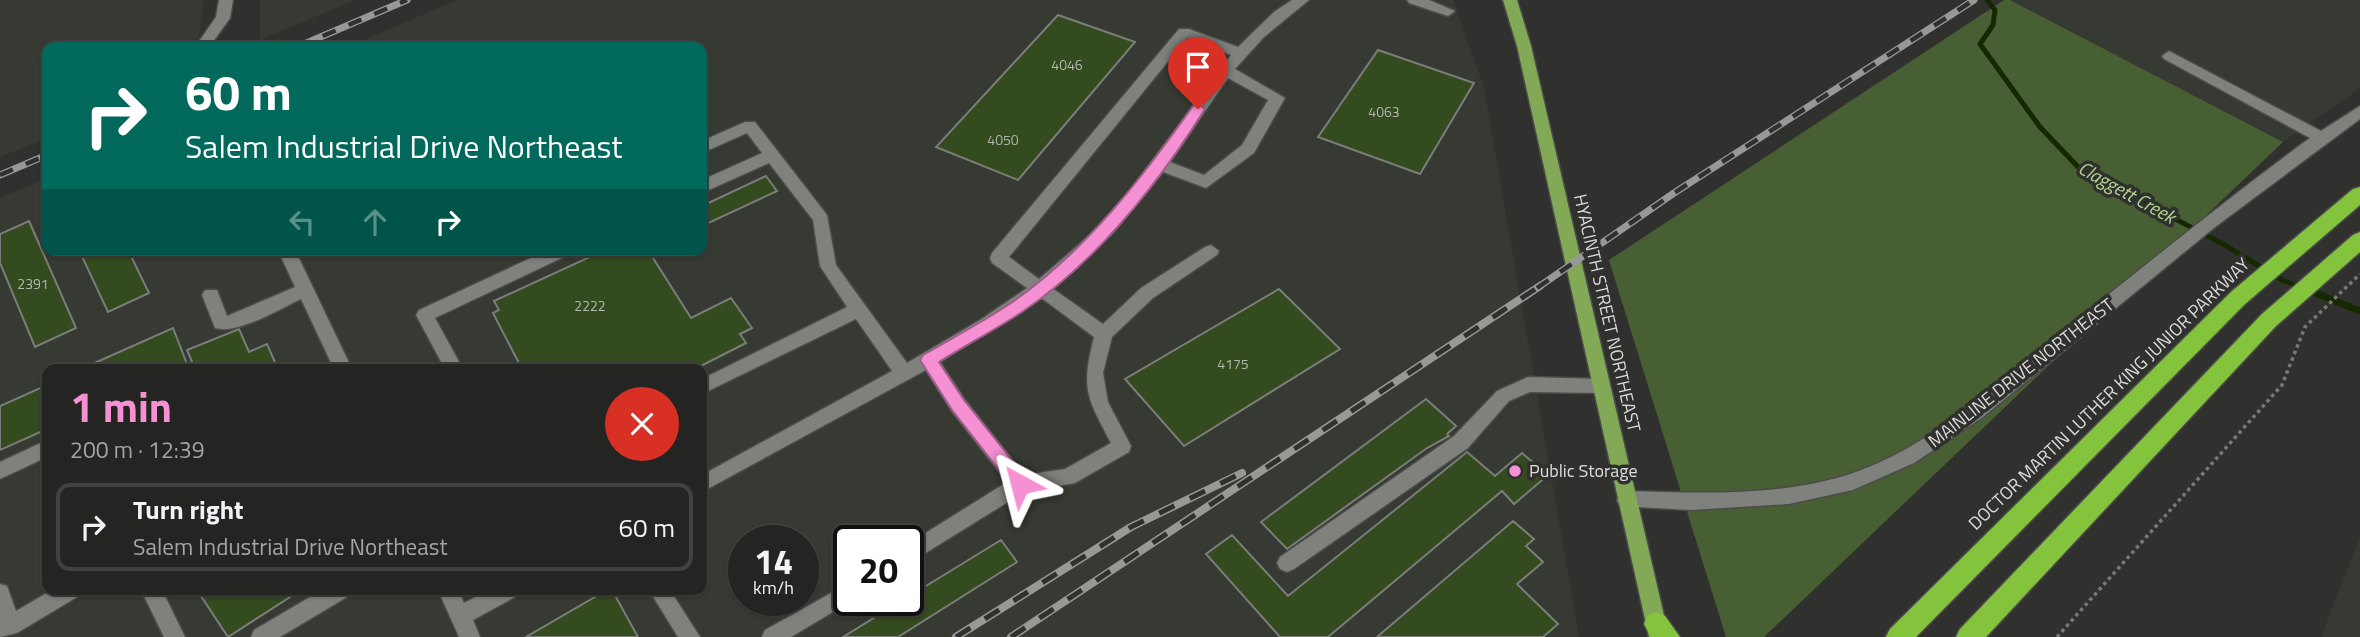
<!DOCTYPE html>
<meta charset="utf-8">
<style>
:root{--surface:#242522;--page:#2c2d2a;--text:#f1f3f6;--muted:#a3a5a5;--line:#414240;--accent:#f591d2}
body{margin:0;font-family:"Titillium Web",sans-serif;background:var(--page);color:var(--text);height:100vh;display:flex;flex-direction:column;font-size:26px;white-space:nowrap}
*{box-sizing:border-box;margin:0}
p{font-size:23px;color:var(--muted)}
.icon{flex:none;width:38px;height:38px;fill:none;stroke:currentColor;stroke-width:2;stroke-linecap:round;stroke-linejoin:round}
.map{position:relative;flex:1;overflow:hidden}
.side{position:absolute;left:42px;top:364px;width:665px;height:231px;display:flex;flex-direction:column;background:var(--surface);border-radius:14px;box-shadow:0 2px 5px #0004,0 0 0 2px var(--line)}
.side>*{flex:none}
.hud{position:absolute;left:42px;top:42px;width:665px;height:214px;border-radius:14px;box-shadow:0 2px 5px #0004,0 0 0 2px var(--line);background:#00695c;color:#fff;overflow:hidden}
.speed{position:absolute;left:728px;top:525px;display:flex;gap:14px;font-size:35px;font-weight:700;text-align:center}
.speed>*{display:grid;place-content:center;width:91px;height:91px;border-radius:50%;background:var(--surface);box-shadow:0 2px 5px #0004,0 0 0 2px var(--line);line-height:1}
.speed small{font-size:18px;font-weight:400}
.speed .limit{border:4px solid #111;border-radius:10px;background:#fff;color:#111}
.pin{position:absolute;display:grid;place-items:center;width:60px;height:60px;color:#fff;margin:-72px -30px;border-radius:50% 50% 50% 0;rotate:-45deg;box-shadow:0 0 7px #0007}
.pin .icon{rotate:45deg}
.me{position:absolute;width:77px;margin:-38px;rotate:322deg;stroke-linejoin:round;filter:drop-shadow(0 0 5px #0008)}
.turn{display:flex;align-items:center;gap:24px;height:147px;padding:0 28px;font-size:32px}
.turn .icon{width:91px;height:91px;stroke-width:2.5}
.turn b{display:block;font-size:49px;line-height:60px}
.lanes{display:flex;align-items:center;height:66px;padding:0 28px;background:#0003;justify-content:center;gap:35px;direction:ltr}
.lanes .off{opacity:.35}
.round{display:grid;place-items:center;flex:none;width:74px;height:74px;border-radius:37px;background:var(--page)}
.summary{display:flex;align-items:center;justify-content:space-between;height:119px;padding:0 28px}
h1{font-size:42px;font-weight:700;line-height:52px;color:var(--accent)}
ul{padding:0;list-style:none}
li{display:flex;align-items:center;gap:21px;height:88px;margin:0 14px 10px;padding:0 14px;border:4px solid var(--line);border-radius:14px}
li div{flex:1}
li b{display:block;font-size:26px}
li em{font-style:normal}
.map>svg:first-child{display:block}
</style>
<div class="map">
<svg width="2360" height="637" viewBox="0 0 2360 637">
<rect width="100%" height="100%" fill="#30312e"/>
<path fill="#363a32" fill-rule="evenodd" d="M0,0h204l-7,47h-150v91l-47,19z
M260,0h95l-95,40z
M457,0h996l31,88 95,549h-1579v-439l47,-20v72h655v-203h-354zM47,369h655v221h-655zM744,541h59v59h-59zM849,541h59v59h-59z
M2010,0h350v88l-77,54z
M2360,537v100h-39z"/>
<path fill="#485f34" d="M2004,0h6l273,142 -519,495h-38l-117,-377z"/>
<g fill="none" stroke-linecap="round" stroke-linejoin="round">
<path stroke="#152800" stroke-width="5" d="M1987,0l8,10 -2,15 -13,19 60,83 40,42 143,75 59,36 20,8"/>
<path stroke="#152800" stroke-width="7" d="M2298,286l62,25"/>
</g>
<path fill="#344a1f" stroke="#7b7d7a" stroke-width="2" d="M1058,15l77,27 -117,138 -82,-33z
M1378,50l96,33 -54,91 -102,-37z
M766,176l11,15 -75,35v-20z
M29,221l47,107 -41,19 -35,-84v-29z
M79,250h49l21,43 -41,19z
M605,250h43l43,68 40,-20 21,30 -12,6 6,9 -51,26h-173l-29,-56 6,-3 -5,-9z
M1279,289l61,60 -156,97 -59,-67z
M173,328l14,36 -12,5h-94z
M239,329l10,23 18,-8 11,25h-83l-8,-19z
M47,385v44l-47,21v-44z
M1426,399l30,27 -9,8 2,2 -22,12 -140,101 -26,-27z
M1467,452l28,24 27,-23 26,22 -34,29 -12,-13 -174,146h-48l-74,-83 26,-19 56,61z
M1513,521l21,18 -8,7 17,16 -26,22 41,40 -15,13h-166z
M1001,540l16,22 -119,75h-55l60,-37h5v-3z
M197,590h104l-73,47z
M607,590h5l26,47h-112z"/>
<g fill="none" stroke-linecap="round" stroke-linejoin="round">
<g stroke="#4b4c4a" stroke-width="3">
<path id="minor" d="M219,0h14l-3,18 -18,25h-10l-2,-3 16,-23z
M1292,0h17l-45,37 -29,32 50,29 -31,55 -48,35 -43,-16 -52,63 -59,53 51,36 38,-36 64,-41 6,-2 8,6 -2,4 -64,43 -41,39 -9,36 5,29 23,44 -2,6 -54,31 -51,9 -116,72v-20l99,-62 -56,-72 -25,-40 -224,122v-17l190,-104 -36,-52 -154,75v-15l145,-72 -27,-41 -7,-46 -44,-57 -67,30v-13l60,-27 -15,-20 -45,20v-12l43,-19h10l72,93 9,50 71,98 73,-43 47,-32 -35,-25 -2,-5 2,-5 187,-224h10l49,18 36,-35zM1187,38l44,17 -104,140 -38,41 -50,43 -30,-22zM1228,78l40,22 -26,45 -38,30 -34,-13zM1040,297l54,40c-13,52 -8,59 17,106l-46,26 -41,6 -59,-75 -25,-38z
M1407,0h22l26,11 -7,5 -39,-13z
M2169,51l152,80 39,-25v13l-145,108 -232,190 -69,46 -61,27 -64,14 -98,6 -71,-4 -3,-6 3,-6 7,-3c75,2 154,6 226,-18 79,-27 142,-88 206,-139 83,-66 165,-133 251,-196l-146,-79 -2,-3z
M278,250h17l57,119h-18l-33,-70c-21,10 -64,36 -86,29l-13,-33 3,-5h12l10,26 68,-29z
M548,250h24l-2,4 -135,64 28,51h-18l-29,-54 3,-5z
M1528,377l72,2 6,2 3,5 -3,5 -6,2 -70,-1 -21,9 -41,47 -174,121 -7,3 -7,-3 -3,-6 3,-6 174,-121 43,-45z
M47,440v17l-47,22v-17z
M849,583v17h4l-62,37h-29l3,-7z
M0,584l7,2 9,25 36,-21h28l-3,7 -60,36 -17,4z
M141,590h21l23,47h-21z
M322,590h28l-3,7 -67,40h-29l3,-7z
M438,590h20l6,13 25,-13h29l-3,7 -42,23 7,17h-21z
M649,590h21l30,47h-22z"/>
</g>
<g stroke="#4b4c4a" stroke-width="3">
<path id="major" d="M1503,0h14l14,46 138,591h-20l-132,-591z"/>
</g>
<g stroke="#4b4c4a" stroke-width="3">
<path id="highway" d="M2360,187v18l-115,99 -329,333h-30l4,-8 341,-337 122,-103z
M2360,232v20l-84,74 -290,311h-30l4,-8 302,-315 91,-79z
M1656,612l9,4 15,21h-29l-7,-13 3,-8z"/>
</g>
<path stroke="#787977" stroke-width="3.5" stroke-dasharray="3.5 3.5" stroke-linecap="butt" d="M2057,637l225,-252 23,-58 55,-53"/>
<use href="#minor" fill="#7f817d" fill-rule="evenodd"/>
<use href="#major" fill="#82a956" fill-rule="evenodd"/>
<use href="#highway" fill="#84c43c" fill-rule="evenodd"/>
<g stroke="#989997" stroke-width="7">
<path id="rail-far1" d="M297,47l110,-47
M0,175l47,-20
M1537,288l137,-95 300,-193"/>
</g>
<g stroke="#989997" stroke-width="8">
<path id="rail" d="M956,637l175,-110 111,-54
M1011,637l529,-351"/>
</g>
<use href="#rail-far1" stroke="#30312e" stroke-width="4.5" stroke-dasharray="14" stroke-linecap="butt"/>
<use href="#rail" stroke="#30312e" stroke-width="5" stroke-dasharray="17" stroke-linecap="butt"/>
</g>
<path fill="#f591d2" stroke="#9f5e88" stroke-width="2" d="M1198,104l7,5c-47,75 -109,153 -183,203 -27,18 -56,33 -83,50l25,38 63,79 2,5 -2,5h-13l-62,-79 -32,-50 3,-5c29,-17 60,-33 88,-52 74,-51 131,-125 182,-197z"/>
<circle fill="#f591d2" stroke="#30312e" stroke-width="2.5" cx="1515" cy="471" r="7"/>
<g text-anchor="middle" stroke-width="7" stroke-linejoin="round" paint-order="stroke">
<g font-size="14" fill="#b2b8ad">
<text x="1067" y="70">4046</text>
<text x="1384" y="117">4063</text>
<text x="1003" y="145">4050</text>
<text x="33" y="289">2391</text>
<text x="590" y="311">2222</text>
<text x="1233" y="369">4175</text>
</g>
<g font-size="18" fill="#dcdddc" stroke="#30312e">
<text transform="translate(1607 313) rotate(77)" y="6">HYACINTH STREET NORTHEAST</text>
<text transform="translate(2021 373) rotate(-38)" y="6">MAINLINE DRIVE NORTHEAST</text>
<text transform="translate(2109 394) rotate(-44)" y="6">DOCTOR MARTIN LUTHER KING JUNIOR PARKWAY</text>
</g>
<g font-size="18" fill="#dcdddc" stroke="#30312e" text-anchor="start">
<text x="1529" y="477">Public Storage</text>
</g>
<g font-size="19" font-style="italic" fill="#b2d792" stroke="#30312e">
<text transform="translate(2127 192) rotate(29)" y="7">Claggett Creek</text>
</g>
</g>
</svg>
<div class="speed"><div>14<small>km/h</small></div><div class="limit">20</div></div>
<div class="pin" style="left:1198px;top:109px;background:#d93025"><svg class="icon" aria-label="arrive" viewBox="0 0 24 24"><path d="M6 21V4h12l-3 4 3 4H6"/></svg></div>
<svg class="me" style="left:1020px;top:484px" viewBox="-20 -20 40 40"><path d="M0-17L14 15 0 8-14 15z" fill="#f591d2" stroke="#fff" stroke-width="4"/></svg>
<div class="hud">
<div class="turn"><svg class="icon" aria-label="right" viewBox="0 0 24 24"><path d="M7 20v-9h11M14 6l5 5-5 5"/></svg><div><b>60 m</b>Salem Industrial Drive Northeast</div></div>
<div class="lanes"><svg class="icon off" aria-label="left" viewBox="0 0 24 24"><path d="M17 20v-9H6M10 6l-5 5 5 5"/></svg><svg class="icon off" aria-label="ahead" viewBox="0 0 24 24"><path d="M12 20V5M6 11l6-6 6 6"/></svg><svg class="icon" aria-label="right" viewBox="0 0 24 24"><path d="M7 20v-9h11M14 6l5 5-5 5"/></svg></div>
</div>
<section class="side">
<div class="summary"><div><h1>1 min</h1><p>200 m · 12:39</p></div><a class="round" style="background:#d93025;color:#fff"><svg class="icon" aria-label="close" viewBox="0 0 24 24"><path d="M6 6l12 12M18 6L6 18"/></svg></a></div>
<ul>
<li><svg class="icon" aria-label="right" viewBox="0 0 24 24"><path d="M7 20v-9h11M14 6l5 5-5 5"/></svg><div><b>Turn right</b><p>Salem Industrial Drive Northeast</p></div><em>60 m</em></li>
</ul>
</section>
</div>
